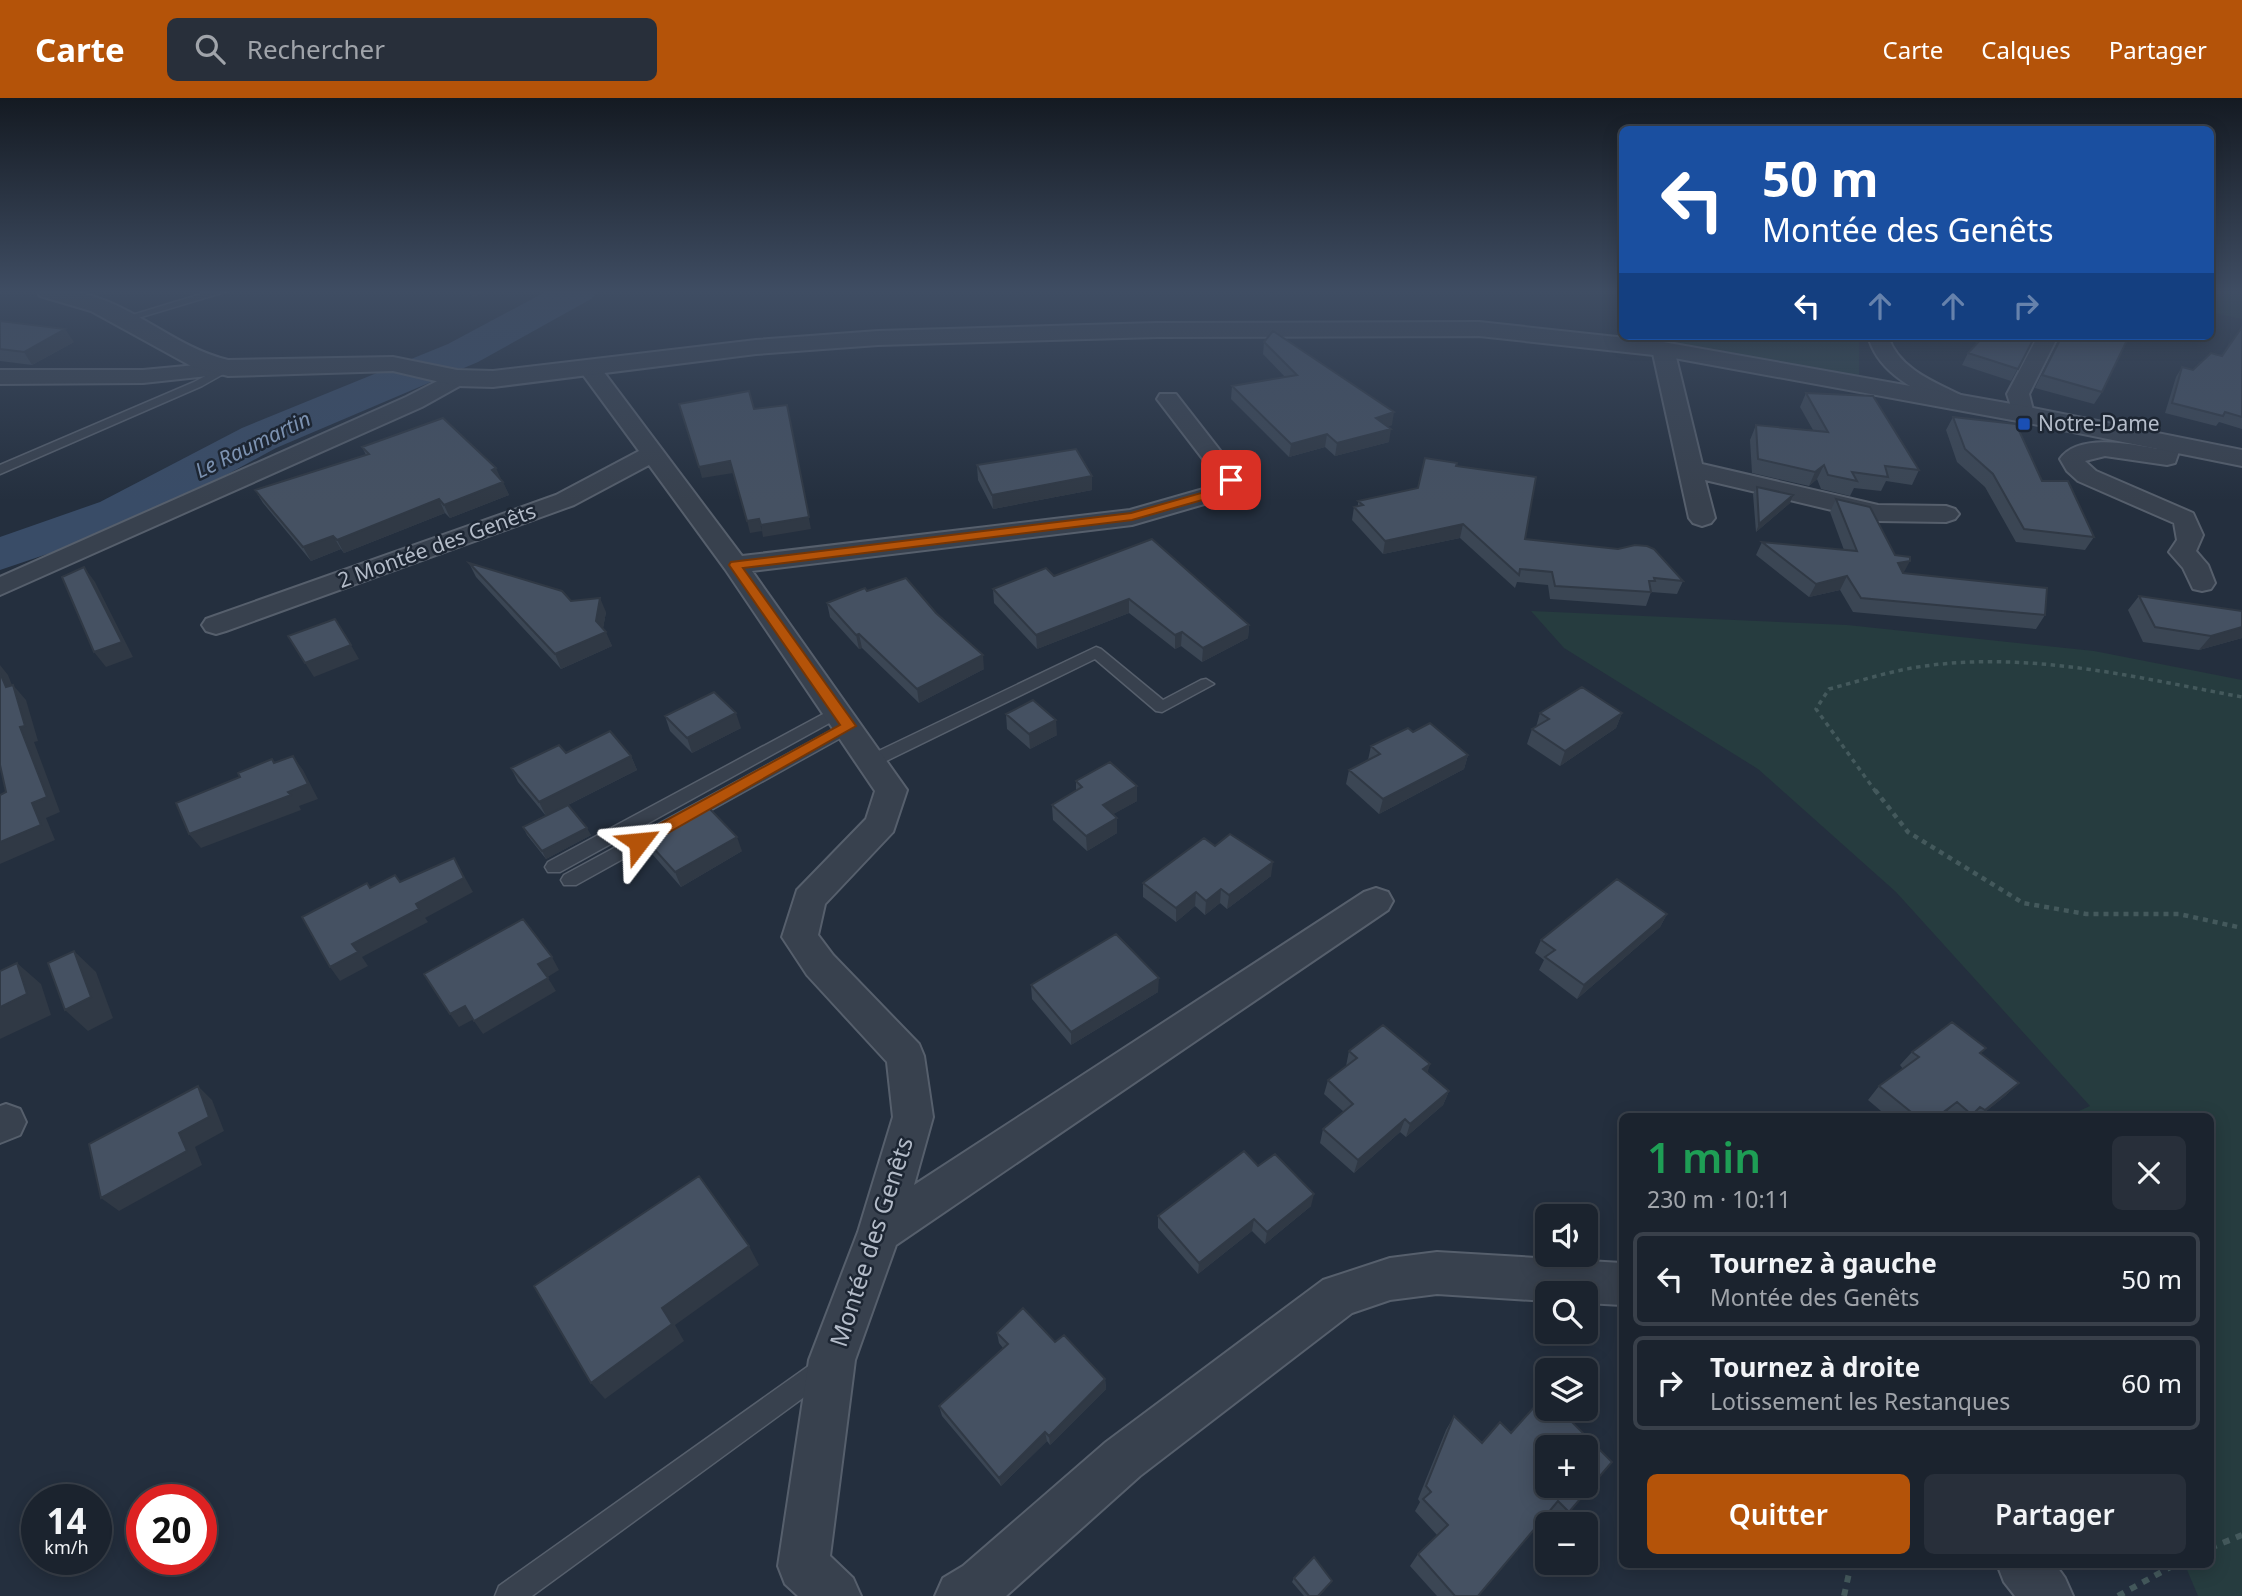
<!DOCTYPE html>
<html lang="fr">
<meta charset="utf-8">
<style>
:root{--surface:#1b232e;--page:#282f3a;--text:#f1f3f6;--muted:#a0a4aa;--line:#39404a;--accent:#b45309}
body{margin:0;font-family:"Noto Sans",sans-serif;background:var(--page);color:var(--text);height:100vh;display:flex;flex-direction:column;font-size:26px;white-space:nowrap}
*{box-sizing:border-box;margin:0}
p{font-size:23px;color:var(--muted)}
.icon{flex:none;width:38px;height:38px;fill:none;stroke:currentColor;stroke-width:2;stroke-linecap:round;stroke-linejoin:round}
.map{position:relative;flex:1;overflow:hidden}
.sheet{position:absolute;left:1619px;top:1015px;width:595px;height:455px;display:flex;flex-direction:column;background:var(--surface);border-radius:10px;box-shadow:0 4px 18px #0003,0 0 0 2px var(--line)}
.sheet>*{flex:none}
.hud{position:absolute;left:1619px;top:28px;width:595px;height:214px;border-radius:10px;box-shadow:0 4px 18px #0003,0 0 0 2px var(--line);background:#1a4fa0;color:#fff;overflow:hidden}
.fabs{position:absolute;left:1535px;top:1106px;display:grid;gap:14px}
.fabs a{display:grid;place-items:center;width:63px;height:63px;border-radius:10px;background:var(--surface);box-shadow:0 4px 18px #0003,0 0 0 2px var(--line);font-size:35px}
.speed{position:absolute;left:21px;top:1386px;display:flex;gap:14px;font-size:35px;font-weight:700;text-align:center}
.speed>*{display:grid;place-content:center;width:91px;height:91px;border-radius:50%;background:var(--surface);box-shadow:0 4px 18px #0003,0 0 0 2px var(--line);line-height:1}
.speed small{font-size:18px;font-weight:400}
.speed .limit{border:10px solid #d22;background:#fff;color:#111}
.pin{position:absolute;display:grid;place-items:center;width:60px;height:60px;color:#fff;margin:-30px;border-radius:14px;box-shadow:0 4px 10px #0006}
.me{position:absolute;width:77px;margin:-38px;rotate:61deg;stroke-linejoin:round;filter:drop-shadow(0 0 5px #0008)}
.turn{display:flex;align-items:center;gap:24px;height:147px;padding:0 28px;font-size:32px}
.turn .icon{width:91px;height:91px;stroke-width:2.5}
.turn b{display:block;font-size:49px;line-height:60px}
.lanes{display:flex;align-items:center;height:66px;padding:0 28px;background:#0003;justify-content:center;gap:35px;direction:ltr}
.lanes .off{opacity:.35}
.round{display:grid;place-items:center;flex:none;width:74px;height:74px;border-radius:10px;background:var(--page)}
.head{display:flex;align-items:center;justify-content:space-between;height:119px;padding:0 28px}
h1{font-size:42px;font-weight:600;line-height:52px;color:#1e9e55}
.cta{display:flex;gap:14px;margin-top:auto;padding:14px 28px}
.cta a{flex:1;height:80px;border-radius:10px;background:var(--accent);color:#fff;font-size:28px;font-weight:600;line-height:80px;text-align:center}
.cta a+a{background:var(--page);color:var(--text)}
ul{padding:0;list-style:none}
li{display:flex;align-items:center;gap:21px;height:94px;margin:0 14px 10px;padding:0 14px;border:4px solid var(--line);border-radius:10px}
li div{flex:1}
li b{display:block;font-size:26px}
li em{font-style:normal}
header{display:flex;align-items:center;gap:42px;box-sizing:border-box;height:98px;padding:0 35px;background:var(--accent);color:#fff}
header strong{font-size:33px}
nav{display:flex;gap:38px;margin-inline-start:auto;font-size:24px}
.search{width:490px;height:63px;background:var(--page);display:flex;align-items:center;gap:18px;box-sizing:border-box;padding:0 24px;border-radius:10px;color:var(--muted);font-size:26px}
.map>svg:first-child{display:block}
</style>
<header>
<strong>Carte</strong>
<div class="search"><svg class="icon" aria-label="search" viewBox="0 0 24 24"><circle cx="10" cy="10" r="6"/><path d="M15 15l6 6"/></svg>Rechercher</div>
<nav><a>Carte</a><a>Calques</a><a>Partager</a></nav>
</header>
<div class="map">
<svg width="2242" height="1498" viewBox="0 0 2242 1498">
<rect width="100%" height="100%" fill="#242f3e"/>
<path fill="#263c3f" d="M2210,193h32v28l-32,-7z
M1627,238h232v41l-231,-40z
M1531,513l316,14 247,26 148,29v916h-44l-13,-31 25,-1v-448h-142l22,-10 -194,-214 -138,-123 -194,-121z"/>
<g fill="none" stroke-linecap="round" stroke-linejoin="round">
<path fill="#394c67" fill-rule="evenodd" d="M547,193h50l-6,8 -113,63 -202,86 -140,76 -136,46v-33l100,-35 142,-74 206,-84z"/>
<g stroke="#565f6c" stroke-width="3">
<path id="service" d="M211,193h17l-100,30 -9,-2z
M224,268l10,2 -32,18 -202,88v-9l194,-83z
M1096,549l5,2 62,51 38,-20 5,-1 8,5 -52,28 -6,-1 -61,-52 -217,106 -6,2 -8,-6 2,-4z
M838,608l8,5 -2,4 -284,157h-12l-3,-5 3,-5z
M849,623l6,1 2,4 -2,4 -279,155h-12l-3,-5 3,-5z
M824,1257l9,3 3,9 -3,9 -301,220h-37l4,-10z"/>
</g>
<g stroke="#565f6c" stroke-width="4">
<path id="minor" d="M1868,238h20c11,34 49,47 79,62l3,5 -3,5h-16c-33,-18 -72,-32 -83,-72z
M2038,238h20l-29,58 5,20 -3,5h-16l-8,-25z
M1663,245l7,2 4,4 28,115 176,41 68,1 9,3 4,5 -4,5 -9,3 -68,-1 -173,-41 10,38 -4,5 -9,3 -9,-3 -4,-5 -37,-169 4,-4z
M228,264l8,1 3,5 -3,5 -93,10 -143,1v-14h143z
M589,264l8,1 145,193 388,-46 84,-24 5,-6 -62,-81 3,-5h16l67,86 -11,16 -100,29 -380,46 155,219 -14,42 -68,72 -7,31 15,20 86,89 5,12 9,61 -19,68 450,-293 12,-4 12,4 5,9 -5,9 -492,335 -41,115 -25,196 23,22 8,18h-63l-13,-12 -7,-18 31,-206 49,-128 35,-115 -6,-55 -80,-87 -25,-38 15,-47 69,-71 9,-28 -150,-222 -76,-104 -75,40 -348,126 -10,3 -10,-3 -4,-6 4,-6 350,-124 83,-44 -61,-83 3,-5z
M457,273l8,2 3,5 -3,5 -43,24 -422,188v-18l406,-180z
M2170,338l8,2 4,5 -7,20 -8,2 -62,-9 -20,5 11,10 97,42 10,22 -7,16 12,14 7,18 -4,6 -9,2 -9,-2 -10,-21 -14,-16 8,-12 -3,-17 -96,-42 -11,-10 -7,-12c18,-26 71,-15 97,-10l5,-11z
M6,1006l14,5 6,13 -6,13 -20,8v-37z
M1437,1154l185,11v42l-36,-2v-10h-39v8l-110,-7 -47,6 -38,13 -212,163 -134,120h-71l8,-18 20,-12 143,-124 217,-162 67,-22z
M1997,1466h58l10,14 8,18h-58l-11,-14z"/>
</g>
<g stroke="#565f6c" stroke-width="4">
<path id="tertiary" d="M37,193c12,0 26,-2 38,1 56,9 98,55 153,68l165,-3 64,13 36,1 263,-31 122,-9 279,-8 322,-1 184,20 360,64 219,44v16l-219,-44 -360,-66 -184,-20 -322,1 -279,8 -122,9 -263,33 -36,-1 -64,-15 -165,5 -37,-10 -100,-55 -51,-15z"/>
</g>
<path stroke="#44595c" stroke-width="3.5" stroke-dasharray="4.5 4.5" stroke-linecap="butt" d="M1876,694l-60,-83 13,-20c27,-7 55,-16 83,-21 111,-19 222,9 330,29"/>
<path stroke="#44595c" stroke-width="4.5" stroke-dasharray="5 5" stroke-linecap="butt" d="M1875,692l33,42 115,71 63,11h93l63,14"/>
<path stroke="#44595c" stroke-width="6" stroke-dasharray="7 7" stroke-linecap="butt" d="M2210,1450l32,-13
M1844,1498l7,-32
M2118,1498l58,-32"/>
<use href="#service" fill="#38414e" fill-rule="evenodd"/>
<use href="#minor" fill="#38414e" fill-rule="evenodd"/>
<use href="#tertiary" fill="#38414e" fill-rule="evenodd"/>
</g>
<path fill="#3b4654" d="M0,223l74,21 -42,23 -32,-4z
M2242,229v102l-23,-7 -3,4 -51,-13 11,-36 6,-10 11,3 29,-14z
M1955,238h80l-24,45 -49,-16 6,-12 10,-10z
M2060,238h69l-27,56 -8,12 -59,-16 25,-51z
M1264,244l128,83 -4,1 1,16 -54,14 -10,-9 -36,10 -58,-58 1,-13 53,-9 -22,-23z
M1806,295l113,77 -7,15 -26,-4 -5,10 -27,-3 -4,8 -29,-7 -4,-10 -8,7 -57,-13 -2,-33 6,-15 57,5 -13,-23z
M1953,319l89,64 52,56 -9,13 -69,-8 -31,-55 -28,-25 -11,-32z
M362,349l139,32 8,16 -59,23 -5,-5 -101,40 -3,-4 -30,12 -48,-58 -8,-13 111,-35z
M977,367l115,11v14l-99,19 -15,-29z
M1457,368l68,73 158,42 -6,13 -26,-2 -5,14 -96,-7 -2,-14 -31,-3 -2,6 -55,-50 -77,16 -31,-34 2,-13 4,-1v-5l60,-13z
M1757,389l33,16 -34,29 -3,-38z
M1836,401l67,74 142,42 -9,14 -183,-17 -13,-22 -31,7 -53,-42 6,-13 82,8 -14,-38z
M469,465l102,38 35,11 -3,16 9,18 -51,23 -85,-92z
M1054,478l195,49 -1,13 -46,24 -21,-16 -6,3 -46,-36 -92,36 -43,-46 -1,-14z
M867,493l117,78 -65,34 -57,-55 -3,1 -29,-32 -3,-14z
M2139,498l103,15v27l-43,12 -56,-8 -15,-32z
M1540,615h82l-6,15 -56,38 -33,-22 5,-15 4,-2z
M1006,616l51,21 -27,14 -23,-20z
M665,618l76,12 -49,25 -22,-22z
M1413,634l55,23 -4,14 -85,45 -33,-30 3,-14 19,-10 3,-14z
M566,655l65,3 6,14 -69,35 23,30 -45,24 -19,-24 -4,-8 23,-11 -28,-34 -7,-14z
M1076,683l61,5v15l-24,13 4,19 -30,18 -34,-31 -1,-15 24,-14z
M647,743l95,10 -61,36 -28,-32z
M1215,748l56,30 -44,33 -7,-6 -15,12 -10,-9 -19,16 -33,-25v-14z
M1667,816l-7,13 -83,72 -38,-29 5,-10 -9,-7 6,-13z
M1031,887l127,7 -87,53 -39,-46z
M1349,953l81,13 -3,8 22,19 -6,14 -37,32 -6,-5 -46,41 -34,-30 3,-14 21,-17 -20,-18 4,-14 18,-14z
M1912,954l69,2 38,29 -14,13 -25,20h-35l-1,-1 -2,1h-55l-19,-16 11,-14 24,-17 -3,-4z
M1258,1068l53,40 -46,38 -13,-13 -54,43 -40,-46v-12z
M997,1235l58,9 50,37 1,10 -56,56 -3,-4 -46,45 -59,-70 -3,-10 64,-58 -4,-5z
M1454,1318l28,27 18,-21 69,90 -12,12 -10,-9 -69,81h-41l-27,-30 8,-12 19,-19 -22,-24 5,-9 -2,-3 28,-69z
M1294,1480l36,6 -11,12h-15l-12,-14z"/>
<path fill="#303945" d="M469,193h17l-14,7z
M65,231l9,13 -42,23 -8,-13z
M1394,314l-2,13 -18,6 2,-13z
M789,318l22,113 -48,8 -2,-12z
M1391,331l-2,13 -54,14 2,-13z
M1327,336l-2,13 -36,10 2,-13z
M730,363l3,12 -31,5 -3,-11z
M1824,367l-7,14 -8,7 6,-14z
M496,370l6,13 -10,-11z
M1092,378v14l-99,19 -1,-14z
M503,384l6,13 -59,23 -6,-13z
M1793,397l-3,8 -34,29 3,-8z
M439,401l6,14 -101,40 -7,-13z
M759,421l3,12 -12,2 -3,-12z
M1463,426l-3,14 -77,16 2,-13z
M333,438l8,13 -30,12 -8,-14z
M1910,463l-7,13 -5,-11z
M84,469l11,15 38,75 -27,10 -12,-15z
M1847,478l-7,14 -31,7 7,-13z
M600,500l6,14 -4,22 4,-2 6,14 -51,23 -6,-15 41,-33z
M1129,501v14l-92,36 -1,-14z
M1249,527l-1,13 -46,24 1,-14z
M2242,529v11l-43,12 12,-14z
M1182,534l-1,14 -6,3v-14z
M859,536l3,14 -3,1 -3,-14z
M351,547l8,14 -45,18 -9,-14z
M983,557l1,14 -65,34 -2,-14z
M0,567l8,10 8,20 -3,-10 13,15 12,41 -4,1 26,70 -14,6 9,22 -55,24v-22l32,-39 -12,-76 -20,-54z
M736,615l5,15 -49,25 -5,-15z
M1622,615l-6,15 -56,38 5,-15z
M1056,622l1,15 -27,14 -1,-15z
M1468,657l-4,14 -85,45 4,-15z
M293,658l10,14 15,29 -19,7 2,4 -100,38 -12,-14 99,-42z
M631,658l6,14 -91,46 -7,-14z
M1137,688v15l-34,19v-15z
M1117,720v15l-30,18 -1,-15z
M587,730l4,7 -45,24 -4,-8z
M737,739l5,14 -61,36 -6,-15z
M454,760l19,34 -48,26 -9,-14z
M1273,764l-2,14 -44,33 2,-14z
M1221,791l-1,14 -15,12 1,-14z
M1196,794l-1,14 -19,16v-14z
M419,811l9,13 -66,35 6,9 -28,15 -10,-14 22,-23z
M1667,816l-7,13 -83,72 7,-14z
M74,853l22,21 17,46 -25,13 -23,-21z
M552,859l7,13 -13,8 -8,-14z
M17,865l24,21 10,31 -51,24v-32z
M548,880l8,13 -73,43 -9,-13z
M1159,880l-1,14 -87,53v-13z
M465,908l9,13 -15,8 -9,-13z
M1430,966l-4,14 -3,-9z
M2019,985l-14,13 -25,20h-2z
M198,988l14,14 12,31 -29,16 7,18 -83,46 -18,-13 78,-65z
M1449,993l-6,14 -37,32 4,-13z
M1957,1004l-15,14h-4z
M1405,1021l-5,13 -46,41 4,-13z
M1314,1096l-3,12 -46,38 2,-12z
M1254,1121l-2,12 -54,43 1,-11z
M749,1148l10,19 -84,60 9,16 -79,58 -14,-16 71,-75z
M1105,1281l1,10 -56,56 -1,-9z
M1045,1334l2,9 -46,45 -2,-8z"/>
<path fill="#455162" stroke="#303945" stroke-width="2" fill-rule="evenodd" d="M0,223l65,8 -41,23 -24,-3z
M2242,229v90l-17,-5 -2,4 -51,-13 10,-36 11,3 18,-17 11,3z
M1273,233l121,81 -18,6 15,11 -54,14 -10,-9 -36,10 -59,-58 65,-11 -33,-33z
M1984,238h51l-17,33 -50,-16z
M2062,238h67l-27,56 -60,-17z
M749,293l5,18 33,-4 22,112 -48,8 -2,-6 -12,2 -17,-60 -31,6 -20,-63z
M1806,295l67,3 46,74 -34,-4 3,11 -36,-5 5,9 -29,-6 -4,-10 -9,7 -57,-13 -2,-34 72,7z
M1953,319l63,7 26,57h26l26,56 -70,-8 -31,-55 -28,-25z
M443,320l53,50 -4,2 11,12 -59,23 -5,-6 -102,41 -4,-4 -30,11 -48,-57 114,-36 -7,-7z
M1076,351l16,27 -100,19 -15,-30z
M1425,360l32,5 -1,3 80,11 -11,62 93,10 17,-4 12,1 7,3 29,32 -29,-3 1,3h-6l2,11 -96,-6 -3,-14 -32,-3 -1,6 -56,-51 -78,17 -31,-34 9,-2 -5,-4 60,-13z
M1757,389l36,8 -34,29z
M1836,401l34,8 25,48 15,2v4l-12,2 5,10 144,15 -2,27 -184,-17 -14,-22 -31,8 -54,-42 95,9z
M1152,441l97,86 -46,23 -21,-16 -7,3 -46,-36 -93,36 -43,-46 53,-21 8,8z
M469,465l93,28 9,10 29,-3 -4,23 10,11 -51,22z
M84,469l38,75 -28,10 -32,-75z
M906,480l30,35 47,42 -66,34 -58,-55 -3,1 -29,-32 38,-15 2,3z
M2139,498l103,15v16l-31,9 -56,-9z
M335,521l16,26 -46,18 -17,-27z
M0,575l6,14 7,-2 12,41 -5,1 27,70 -15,6 9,22 -41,17v-47l6,-3 -6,-27z
M1582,589l40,26 -57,38 -33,-22 17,-10 -9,-6z
M714,594l22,21 -49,25 -22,-22z
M1033,602l23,20 -27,14 -23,-20z
M1430,625l38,32 -85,44 -34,-29 31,-16 -9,-8 37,-18 5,4z
M610,633l21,25 -92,46 -28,-34 48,-23 7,8z
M293,658l15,28 -20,8 3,3 -102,39 -13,-31 64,-26 -2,-4 34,-14 2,4z
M1110,664l27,24 -34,19 14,13 -31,18 -34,-31 30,-18 -6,-6z
M568,707l19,23 -45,23 -19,-24z
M708,709l29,30 -62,35 -28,-31z
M1230,736l43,28 -44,33 -8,-6 -15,12 -10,-9 -20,16 -33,-25 61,-45 11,8z
M454,760l10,20 -48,26 3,5 -67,35 6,8 -28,15 -28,-50 65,-34 3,5 25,-13 5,7z
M1617,781l50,35 -83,71 -39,-28 10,-7 -14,-10z
M523,821l29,38 -14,7 10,14 -74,43 -9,-15 -15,8 -26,-40z
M1116,836l43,44 -88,54 -40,-47z
M74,853l17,46 -26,13 -17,-47z
M17,865l10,31 -27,13v-36z
M1952,924l34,26 -6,5 39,30 -34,27 -5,-3 -8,8 -15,-13 -19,14h-22l-37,-30 40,-29 -7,-5z
M1383,927l47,39 -7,5 26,22 -39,33 -5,-5 -47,41 -35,-31 30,-25 -25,-24 29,-22 -8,-7z
M198,988l11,31 -30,16 8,18 -86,47 -12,-54z
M1244,1053l14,15 17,-12 39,40 -47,38 -13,-13 -55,44 -41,-47z
M699,1078l50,70 -87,62 10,16 -81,59 -57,-97z
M1023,1210l32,34 9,-7 41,44 -56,57 -4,-4 -46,46 -60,-72 69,-62 -11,-11z
M1545,1297l2,2v12h12l53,53 -43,50 -11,-11 -80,95h-23l-37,-42 30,-29 -25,-26 8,-7 -5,-6 28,-70 28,27 18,-21 11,11zM1547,1349h39v39h-39z
M1314,1459l18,24 -14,15h-9l-15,-18z"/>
<linearGradient id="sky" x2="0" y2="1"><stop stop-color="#141a22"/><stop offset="0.48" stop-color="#3f4d63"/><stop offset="1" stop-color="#3f4d63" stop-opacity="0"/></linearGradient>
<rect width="2242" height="403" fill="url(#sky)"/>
<path fill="#b45309" stroke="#753606" stroke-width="2" d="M1231,379l5,3 -9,13 -95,27 -389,48 113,158 -211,120h-11l-2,-4 2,-4 206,-113 -111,-160 2,-3 400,-49 88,-25 7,-10z"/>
<rect fill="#1a4fb4" stroke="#1d2633" stroke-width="2.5" x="2017" y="319" width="14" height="14" rx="3.5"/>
<g text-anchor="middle" stroke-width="5" stroke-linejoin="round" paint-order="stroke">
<g font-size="21" fill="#b4bcc9" stroke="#1d2633" text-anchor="start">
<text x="2038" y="333">Notre-Dame</text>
</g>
<g font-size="21" font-style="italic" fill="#7c92b1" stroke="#1d2633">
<text transform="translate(253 347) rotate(-26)" y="7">Le Raumartin</text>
</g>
<g font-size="21" fill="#b4bcc9" stroke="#1d2633">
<text transform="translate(437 448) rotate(-20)" y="7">2 Montée des Genêts</text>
</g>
<g font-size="24" fill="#b4bcc9" stroke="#1d2633">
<text transform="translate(872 1144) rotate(-72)" y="8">Montée des Genêts</text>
</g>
</g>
</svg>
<div class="fabs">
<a><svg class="icon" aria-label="sound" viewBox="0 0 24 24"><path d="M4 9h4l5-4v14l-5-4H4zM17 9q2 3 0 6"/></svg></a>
<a><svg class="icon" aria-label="search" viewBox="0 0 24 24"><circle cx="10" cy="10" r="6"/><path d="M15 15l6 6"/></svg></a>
<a><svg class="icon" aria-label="layers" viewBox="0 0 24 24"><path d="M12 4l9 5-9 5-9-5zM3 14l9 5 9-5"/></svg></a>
<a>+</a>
<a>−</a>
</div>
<div class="speed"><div>14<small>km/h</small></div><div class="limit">20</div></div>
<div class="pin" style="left:1231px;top:382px;background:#d93025"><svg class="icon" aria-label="arrive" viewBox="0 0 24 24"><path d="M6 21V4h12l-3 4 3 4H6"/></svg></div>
<svg class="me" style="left:639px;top:744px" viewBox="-20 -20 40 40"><path d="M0-17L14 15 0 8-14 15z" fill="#b45309" stroke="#fff" stroke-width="4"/></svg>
<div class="hud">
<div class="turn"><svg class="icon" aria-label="left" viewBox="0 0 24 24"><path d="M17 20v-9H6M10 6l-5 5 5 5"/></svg><div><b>50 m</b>Montée des Genêts</div></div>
<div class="lanes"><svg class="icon" aria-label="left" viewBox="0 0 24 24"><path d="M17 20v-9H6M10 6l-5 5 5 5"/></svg><svg class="icon off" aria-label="ahead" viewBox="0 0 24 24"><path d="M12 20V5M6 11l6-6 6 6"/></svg><svg class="icon off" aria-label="ahead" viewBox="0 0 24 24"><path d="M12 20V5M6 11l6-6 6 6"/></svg><svg class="icon off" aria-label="right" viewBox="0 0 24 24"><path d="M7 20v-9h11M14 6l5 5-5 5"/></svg></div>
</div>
<section class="sheet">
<div class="head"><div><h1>1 min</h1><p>230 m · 10:11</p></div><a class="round"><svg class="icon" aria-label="close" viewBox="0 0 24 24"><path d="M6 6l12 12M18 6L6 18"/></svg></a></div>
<ul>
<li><svg class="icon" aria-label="left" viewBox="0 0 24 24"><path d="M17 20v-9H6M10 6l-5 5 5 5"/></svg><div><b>Tournez à gauche</b><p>Montée des Genêts</p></div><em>50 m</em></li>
<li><svg class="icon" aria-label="right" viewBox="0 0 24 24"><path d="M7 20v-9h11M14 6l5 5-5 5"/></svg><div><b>Tournez à droite</b><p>Lotissement les Restanques</p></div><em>60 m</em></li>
</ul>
<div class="cta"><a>Quitter</a><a>Partager</a></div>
</section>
</div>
